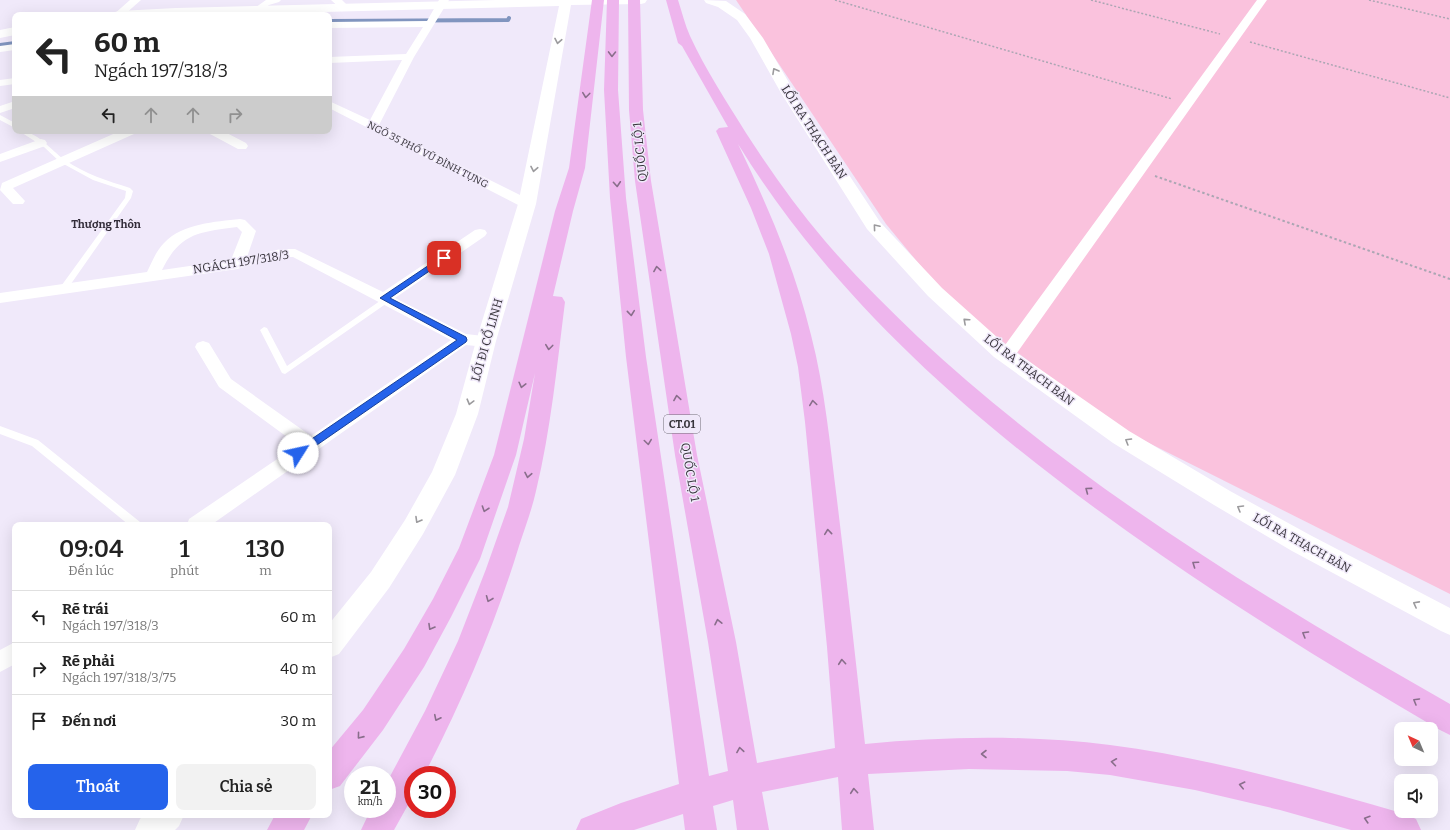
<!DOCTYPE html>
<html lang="vi">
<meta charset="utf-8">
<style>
:root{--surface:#fff;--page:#f2f2f2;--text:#222;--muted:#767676;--line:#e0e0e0;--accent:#2563eb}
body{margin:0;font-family:Bitter,serif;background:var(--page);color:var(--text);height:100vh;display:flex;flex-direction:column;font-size:15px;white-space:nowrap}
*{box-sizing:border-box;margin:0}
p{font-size:13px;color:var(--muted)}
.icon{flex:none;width:22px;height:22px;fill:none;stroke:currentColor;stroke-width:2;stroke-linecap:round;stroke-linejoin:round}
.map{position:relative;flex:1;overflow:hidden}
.drawer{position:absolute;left:12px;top:522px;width:320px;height:296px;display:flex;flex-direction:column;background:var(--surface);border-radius:8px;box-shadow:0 4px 16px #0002}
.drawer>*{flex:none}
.top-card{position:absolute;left:12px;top:12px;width:320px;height:122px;border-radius:8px;box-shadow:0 4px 16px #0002;background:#fff;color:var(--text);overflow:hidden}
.needle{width:26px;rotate:316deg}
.buttons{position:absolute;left:1394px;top:722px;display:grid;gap:8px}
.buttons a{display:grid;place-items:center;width:44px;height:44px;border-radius:8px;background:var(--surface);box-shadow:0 4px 16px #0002;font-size:20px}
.speed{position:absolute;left:344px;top:766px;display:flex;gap:8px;font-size:20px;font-weight:700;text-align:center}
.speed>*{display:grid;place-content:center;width:52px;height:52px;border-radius:50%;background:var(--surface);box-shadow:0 4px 16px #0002;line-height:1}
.speed small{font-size:10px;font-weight:400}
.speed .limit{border:6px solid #d22;background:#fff;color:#111}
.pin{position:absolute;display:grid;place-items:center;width:34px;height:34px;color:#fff;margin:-17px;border-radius:8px;box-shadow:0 2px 6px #0006}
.me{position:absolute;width:44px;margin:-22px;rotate:55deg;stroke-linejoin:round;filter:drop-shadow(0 0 3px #0008)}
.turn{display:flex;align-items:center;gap:14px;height:84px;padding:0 16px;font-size:18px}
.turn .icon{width:52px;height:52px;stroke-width:2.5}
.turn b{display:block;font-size:28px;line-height:34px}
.lanes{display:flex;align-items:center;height:38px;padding:0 16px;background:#0003;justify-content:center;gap:20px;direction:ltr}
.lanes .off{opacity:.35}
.eta{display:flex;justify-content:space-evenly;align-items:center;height:68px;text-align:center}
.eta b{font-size:24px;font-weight:600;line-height:28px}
.button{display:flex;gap:8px;margin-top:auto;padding:8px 16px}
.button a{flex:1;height:46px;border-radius:8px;background:var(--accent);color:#fff;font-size:16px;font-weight:600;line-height:46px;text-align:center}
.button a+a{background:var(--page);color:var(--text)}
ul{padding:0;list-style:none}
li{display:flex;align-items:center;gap:12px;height:52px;padding:0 16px;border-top:1px solid var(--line)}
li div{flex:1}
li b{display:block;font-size:15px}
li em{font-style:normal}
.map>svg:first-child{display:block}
</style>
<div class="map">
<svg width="1450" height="830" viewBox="0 0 1450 830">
<rect width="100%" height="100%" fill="#f0e9fa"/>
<path fill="#fac2dd" d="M736,0h714v594l-331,-166 -167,-124 -66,-80z"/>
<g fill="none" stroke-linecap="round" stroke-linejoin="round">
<path stroke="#8195bf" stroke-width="4" d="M329,21l179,-1 1,-2
M0,45l15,-2"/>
<path stroke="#aba6b3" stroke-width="1.5" stroke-dasharray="2 2" stroke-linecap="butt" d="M835,0l337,99
M1091,0l129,34
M1369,0l81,19
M1250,42l200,56"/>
<path stroke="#aba6b3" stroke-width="2" stroke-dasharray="2.5 2.5" stroke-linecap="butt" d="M1155,176l295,103"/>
<path fill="#fff" fill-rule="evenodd" d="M0,115l15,8v5l-15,-8z
M19,131c19,0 31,19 46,29 20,14 43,21 65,28l3,3 -2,7 -65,93 -3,1 -4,-3 66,-91 1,-7 -33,-11 -33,-18 -16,-15z
M387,296l4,3 -1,2 -105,73 -3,-1 -22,-43 4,-3 3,1 20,38z
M0,426l38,14 102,82 1,3h-12l-97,-79 -32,-12z"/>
<path fill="#fff" fill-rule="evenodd" d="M130,0h11l-17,15h-11z
M266,0h15l-2,2 -10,3 -9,7h-6l-2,-2z
M331,0h11l8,8 -5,3 -3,-1z
M439,0h10l-35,57 -35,68 153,76 2,3 -2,3h-10l-193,-99v-7l41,19 32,-60 -73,3v-6l77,-3 17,-27 -94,1v-6l98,-1z
M1257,0h10l-255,360 -6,2 -6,-2 -2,-4 2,-4z
M15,44v6l-15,2v-6z
M15,78v6l-15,2v-6z
M15,101v7l-15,5v-7z
M120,131h16l-2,3 -121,54 12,13 -2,3h-10l-13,-14 2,-7z
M208,131h15l23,12 2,3 -2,3h-8l-28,-15z
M41,139l4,1 2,3 -2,3 -45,16v-8z
M240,219l5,1 11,11 -9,26 34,-8h14l88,43 92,-62 5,-1 5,1 2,3 -2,3 -90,62 71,36 26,3 2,4 -2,4 -6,2 -20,-2 -255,180h-24l2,-6 109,-74 -79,-58 -24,-40 2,-4 6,-2 6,2 22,36 80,57 140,-96 -158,-83h-12l-44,12 -237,34v-10l147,-21c5,-10 9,-21 17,-29 19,-20 51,-21 76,-24zM237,227l5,5 -11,28 -69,10c18,-37 37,-38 75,-43z
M15,642v22l-15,8v-22z"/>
<path fill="#fff" fill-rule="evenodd" d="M497,0h150l-2,3 -4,1 -70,1 -35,199 -40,137 -18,73 -23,61 -32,59 -34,54 -50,66 -10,4v-34l42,-52 34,-52 27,-48 24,-58 20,-73 42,-137 41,-198 -354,9h-92l2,-3 4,-1 57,-3z
M704,0l22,1 19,13 18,24 32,55 85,129 62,66 66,59 121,84 101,60 80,44 140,73v27l-9,-4 -149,-80 -78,-46 -101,-62 -119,-86 -66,-61 -61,-67 -86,-136 -31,-55 -13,-18 -19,-13 -12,-4z
M15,27v8l-15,3v-8z
M144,815h40l-5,11 -4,4h-40l5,-11z"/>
<path fill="#eeb5ed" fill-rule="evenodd" d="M592,0h12l-19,168 -12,43 -20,85 9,1 3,5c-8,63 -14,127 -29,189 -4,18 -11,37 -17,55 -24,79 -57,156 -95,229h-11v21l-19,34h-33l10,-21h16v-27l38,-71 33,-70 28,-72 22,-62 16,-68 11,-66 -19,82 -36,104 -29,58 -27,50 -41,63 -43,56 -11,4v-39l34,-41 41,-61 29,-50 26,-51 35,-93 61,-244 14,-43z
M607,0h12l-1,90 8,108 20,159 63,419 19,-5 -20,-129 -33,-187 -40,-274 -6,-71 -1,-110h12l3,110 8,71 46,274 39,187 21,121 78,-15 -8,-101 -22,-225 -7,-55 -7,-33 -22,-80 -18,-46 -35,-77 3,-3 9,-1 -46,-81 -4,-3 -12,-43h12c4,12 7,25 12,36 15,33 37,66 56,97 24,37 50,74 79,108 29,34 61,65 93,96 158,147 345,261 532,367v31l-10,-5c-95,-55 -189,-113 -279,-175 -162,-112 -319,-242 -423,-411 30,63 56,122 73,191 14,54 19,110 26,165 10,82 19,163 28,244 81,-8 164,-9 245,1 100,13 198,41 295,69l11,5 5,11h-70l-71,-20 -85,-20 -85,-15 -43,-4 -98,-2 -101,5 6,56h-32l-4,-53 -76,15 7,38h-32l-4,-30 -20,6 4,24h-32l-2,-16 -49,16h-58l5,-11 40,-16 58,-19 -53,-427 -16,-159 -6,-108z
M275,815h37l-8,15h-37z"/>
</g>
<defs><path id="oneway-chevron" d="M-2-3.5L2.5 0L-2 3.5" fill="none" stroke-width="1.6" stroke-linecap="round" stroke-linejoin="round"/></defs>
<g stroke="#9b9a9d">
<use href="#oneway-chevron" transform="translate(558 41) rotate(101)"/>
<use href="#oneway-chevron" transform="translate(775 71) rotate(-119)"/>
<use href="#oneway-chevron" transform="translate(534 169) rotate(101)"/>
<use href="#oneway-chevron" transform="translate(876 227) rotate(-130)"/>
<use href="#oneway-chevron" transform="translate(966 321) rotate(-138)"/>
<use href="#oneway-chevron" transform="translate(470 402) rotate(105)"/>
<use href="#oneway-chevron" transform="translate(1128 441) rotate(-149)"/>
<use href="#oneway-chevron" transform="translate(1240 508) rotate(-150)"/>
<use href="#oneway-chevron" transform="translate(418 520) rotate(120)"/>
<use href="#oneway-chevron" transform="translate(1416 604) rotate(-152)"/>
</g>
<g stroke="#896e8b">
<use href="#oneway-chevron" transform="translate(612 54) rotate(91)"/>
<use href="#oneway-chevron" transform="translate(586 95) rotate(97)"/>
<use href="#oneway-chevron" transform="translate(617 184) rotate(86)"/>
<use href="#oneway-chevron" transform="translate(657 269) rotate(-99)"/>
<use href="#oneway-chevron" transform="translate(631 313) rotate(84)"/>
<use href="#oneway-chevron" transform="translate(549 347) rotate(97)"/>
<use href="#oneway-chevron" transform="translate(522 385) rotate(104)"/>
<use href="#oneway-chevron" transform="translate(677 398) rotate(-99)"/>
<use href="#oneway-chevron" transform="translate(813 403) rotate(-98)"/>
<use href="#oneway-chevron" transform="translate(648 442) rotate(82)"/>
<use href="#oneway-chevron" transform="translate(528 475) rotate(101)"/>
<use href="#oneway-chevron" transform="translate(1088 490) rotate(-143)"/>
<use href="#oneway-chevron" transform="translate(485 509) rotate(109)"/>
<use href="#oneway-chevron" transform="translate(828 532) rotate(-96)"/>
<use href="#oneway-chevron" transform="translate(1195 564) rotate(-145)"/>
<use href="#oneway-chevron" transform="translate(489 599) rotate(112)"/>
<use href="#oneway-chevron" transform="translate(718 622) rotate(-102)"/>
<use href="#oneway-chevron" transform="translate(431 627) rotate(120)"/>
<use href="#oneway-chevron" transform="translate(1305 634) rotate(-149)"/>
<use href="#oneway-chevron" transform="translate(842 662) rotate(-95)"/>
<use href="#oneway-chevron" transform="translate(1416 701) rotate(-150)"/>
<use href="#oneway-chevron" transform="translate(437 718) rotate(116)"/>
<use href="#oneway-chevron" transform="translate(360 736) rotate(129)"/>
<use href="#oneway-chevron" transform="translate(740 750) rotate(-99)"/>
<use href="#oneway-chevron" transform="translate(984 754) rotate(-180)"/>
<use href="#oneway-chevron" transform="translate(1114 762) rotate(-172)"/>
<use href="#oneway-chevron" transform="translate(1242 785) rotate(-167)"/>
<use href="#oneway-chevron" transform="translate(854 791) rotate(-95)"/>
<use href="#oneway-chevron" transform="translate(1367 819) rotate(-163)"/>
</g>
<path fill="#2563eb" stroke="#184099" d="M444,255l4,3 -1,1 -57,39 76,39 1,3 -1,2 -165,114h-7l-1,-3 1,-2 163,-111 -77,-42z"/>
<g text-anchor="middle" stroke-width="3" stroke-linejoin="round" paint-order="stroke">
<g font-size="10" fill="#37343b" stroke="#f0e9fa">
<text transform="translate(428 154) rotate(27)" y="4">NGÕ 35 PHỐ VŨ ĐÌNH TỤNG</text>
</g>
<g font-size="11" font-weight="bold" fill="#322c39" stroke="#f0e9fa">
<text x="106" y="228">Thượng Thôn</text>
</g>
<rect fill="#f0e9fa" stroke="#6e6a74" stroke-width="1" x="664" y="415" width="36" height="18" rx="3"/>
<g font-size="11" font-weight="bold" fill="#37343b">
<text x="682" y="428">CT.01</text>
</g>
<g font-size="12" fill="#37343b" stroke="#f0e9fa">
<text transform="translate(814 132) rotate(57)" y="4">LỐI RA THẠCH BÀN</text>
<text transform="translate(640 152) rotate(-96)" y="4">QUỐC LỘ 1</text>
<text transform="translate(241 262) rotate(-9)" y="4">NGÁCH 197/318/3</text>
<text transform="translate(487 340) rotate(-74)" y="4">LỐI ĐI CỔ LINH</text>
<text transform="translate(1029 370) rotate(37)" y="4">LỐI RA THẠCH BÀN</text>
<text transform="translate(690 472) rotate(80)" y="4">QUỐC LỘ 1</text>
<text transform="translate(1302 543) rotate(29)" y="4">LỐI RA THẠCH BÀN</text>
</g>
</g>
</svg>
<div class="buttons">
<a><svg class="needle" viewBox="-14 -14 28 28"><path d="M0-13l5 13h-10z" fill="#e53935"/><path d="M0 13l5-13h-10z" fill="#767676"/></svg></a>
<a><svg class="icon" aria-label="sound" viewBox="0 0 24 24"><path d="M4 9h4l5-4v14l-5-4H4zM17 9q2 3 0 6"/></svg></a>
</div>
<div class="speed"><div>21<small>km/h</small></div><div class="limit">30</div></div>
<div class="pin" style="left:444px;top:258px;background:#d93025"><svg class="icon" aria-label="arrive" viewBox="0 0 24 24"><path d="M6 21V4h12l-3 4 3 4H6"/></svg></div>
<svg class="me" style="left:298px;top:453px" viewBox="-20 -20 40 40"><circle r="19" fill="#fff"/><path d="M0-13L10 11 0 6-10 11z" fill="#2563eb"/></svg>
<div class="top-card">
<div class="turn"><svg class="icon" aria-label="left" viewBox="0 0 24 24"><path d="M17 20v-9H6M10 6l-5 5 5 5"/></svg><div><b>60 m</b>Ngách 197/318/3</div></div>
<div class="lanes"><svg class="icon" aria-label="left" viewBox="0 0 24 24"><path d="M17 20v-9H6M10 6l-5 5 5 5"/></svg><svg class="icon off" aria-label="ahead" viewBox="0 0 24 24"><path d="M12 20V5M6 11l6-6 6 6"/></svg><svg class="icon off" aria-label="ahead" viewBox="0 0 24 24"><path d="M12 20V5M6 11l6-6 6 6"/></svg><svg class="icon off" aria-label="right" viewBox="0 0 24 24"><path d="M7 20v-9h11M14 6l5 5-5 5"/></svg></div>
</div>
<section class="drawer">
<div class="eta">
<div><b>09:04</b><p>Đến lúc</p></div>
<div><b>1</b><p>phút</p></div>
<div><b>130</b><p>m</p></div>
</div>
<ul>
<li><svg class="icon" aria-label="left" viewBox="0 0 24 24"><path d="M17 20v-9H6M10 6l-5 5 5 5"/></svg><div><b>Rẽ trái</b><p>Ngách 197/318/3</p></div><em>60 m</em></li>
<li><svg class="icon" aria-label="right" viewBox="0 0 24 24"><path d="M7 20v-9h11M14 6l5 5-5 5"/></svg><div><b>Rẽ phải</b><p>Ngách 197/318/3/75</p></div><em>40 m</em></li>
<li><svg class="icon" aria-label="arrive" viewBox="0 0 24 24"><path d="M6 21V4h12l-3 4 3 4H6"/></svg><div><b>Đến nơi</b></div><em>30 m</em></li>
</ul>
<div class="button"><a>Thoát</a><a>Chia sẻ</a></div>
</section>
</div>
